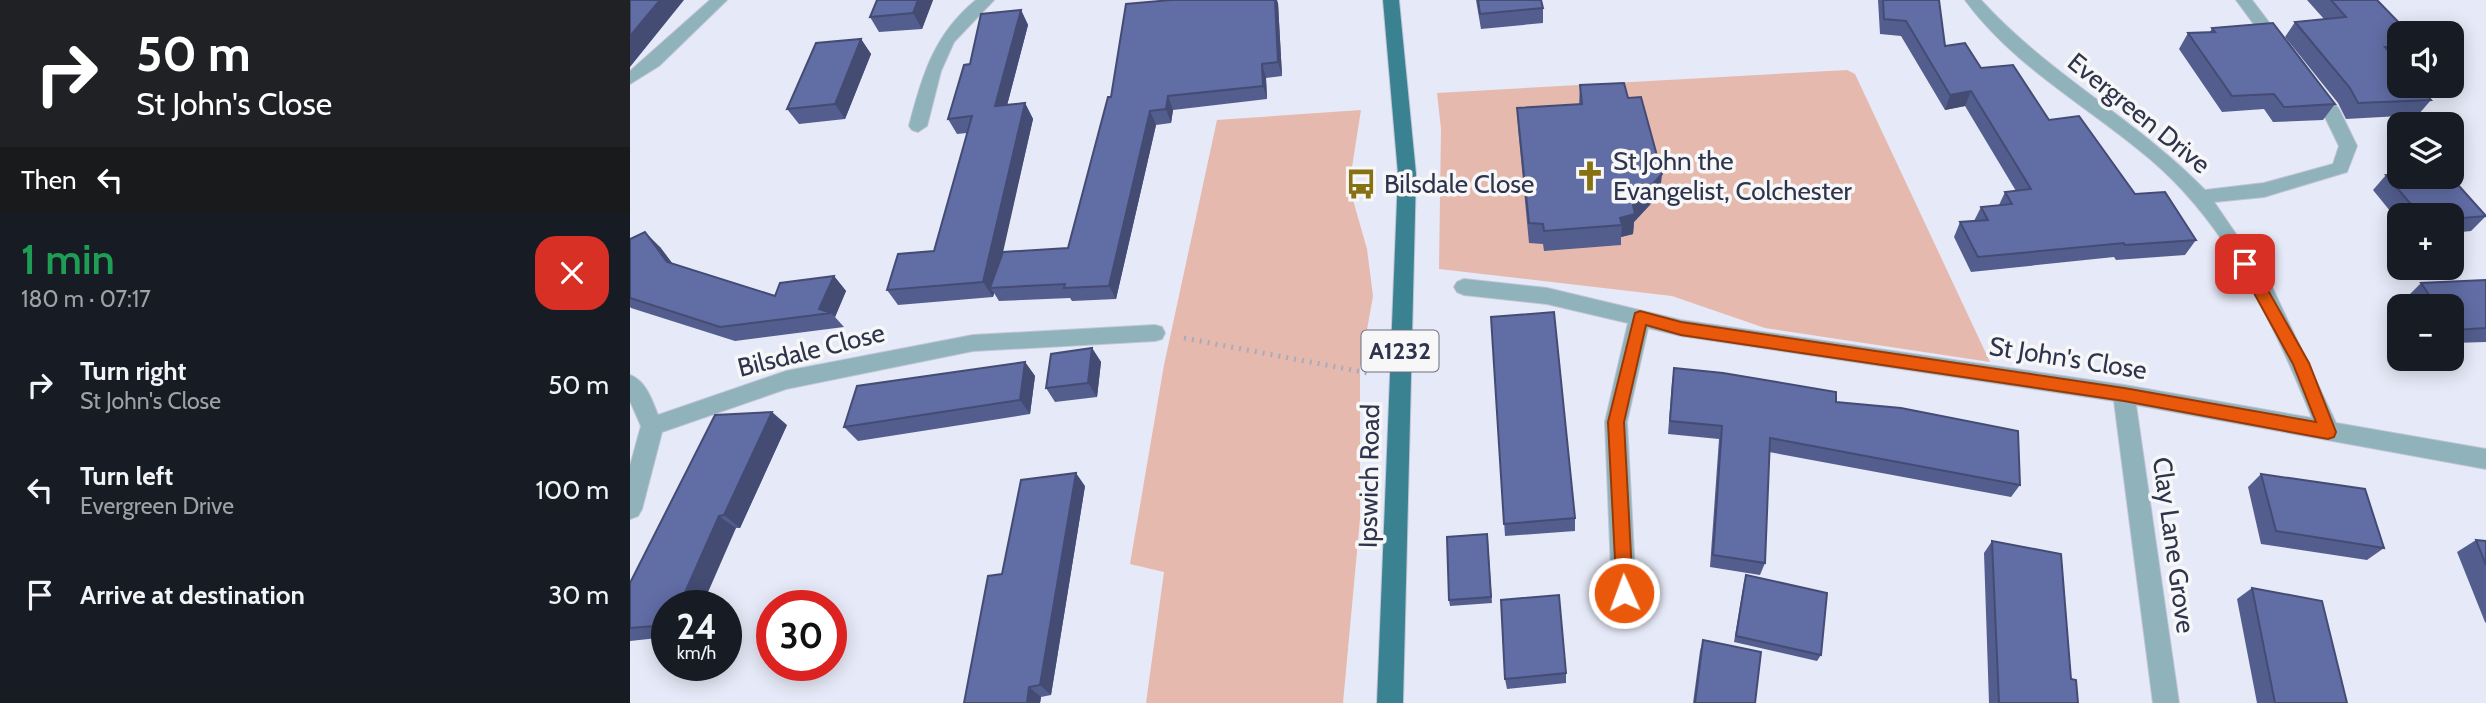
<!DOCTYPE html>
<meta charset="utf-8">
<style>
:root{--surface:#171b24;--page:#20242c;--text:#f1f3f6;--muted:#9ea1a6}
body{margin:0;font-family:Cabin,sans-serif;background:var(--page);color:var(--text);height:100vh;display:flex;flex-direction:column;font-size:26px;white-space:nowrap}
*{box-sizing:border-box;margin:0}
p{font-size:23px;color:var(--muted)}
.icon{flex:none;width:38px;height:38px;fill:none;stroke:currentColor;stroke-width:2;stroke-linecap:round;stroke-linejoin:round}
.map{position:relative;flex:1;overflow:hidden}
.panel{display:flex;flex-direction:column;background:var(--surface);width:630px}
.panel>*{flex:none}
.hud{background:#202124;color:#fff;overflow:hidden}
.buttons{position:absolute;left:1757px;top:21px;display:grid;gap:14px}
.buttons a{display:grid;place-items:center;width:77px;height:77px;border-radius:14px;background:var(--surface);box-shadow:0 4px 18px #0003;font-size:35px}
.speed{position:absolute;left:21px;top:590px;display:flex;gap:14px;font-size:35px;font-weight:700;text-align:center}
.speed>*{display:grid;place-content:center;width:91px;height:91px;border-radius:50%;background:var(--surface);box-shadow:0 4px 18px #0003;line-height:1}
.speed small{font-size:18px;font-weight:400}
.speed .limit{border:10px solid #d22;background:#fff;color:#111}
.pin{position:absolute;display:grid;place-items:center;width:60px;height:60px;color:#fff;margin:-30px;border-radius:14px;box-shadow:0 4px 10px #0006}
.me{position:absolute;width:77px;margin:-38px;rotate:358deg;stroke-linejoin:round;filter:drop-shadow(0 0 5px #0008)}
.turn{display:flex;align-items:center;gap:24px;height:147px;padding:0 21px;font-size:32px}
.turn .icon{width:91px;height:91px;stroke-width:2.5}
.turn b{display:block;font-size:49px;line-height:60px}
.then{display:flex;align-items:center;height:66px;padding:0 21px;background:#0003;gap:14px;font-size:26px}
.round{display:grid;place-items:center;flex:none;width:74px;height:74px;border-radius:21px;background:var(--page)}
.head{display:flex;align-items:center;justify-content:space-between;height:119px;padding:0 21px}
h1{font-size:42px;font-weight:600;line-height:52px;color:#1e9e55}
ul{padding:0;list-style:none}
li{display:flex;align-items:center;gap:21px;height:105px;padding:0 21px}
li div{flex:1}
li b{display:block;font-size:26px}
li em{font-style:normal}
main{display:flex;flex:1;min-height:0}
.map>svg:first-child{display:block}
</style>
<main>
<section class="panel">
<div class="hud">
<div class="turn"><svg class="icon" aria-label="right" viewBox="0 0 24 24"><path d="M7 20v-9h11M14 6l5 5-5 5"/></svg><div><b>50 m</b>St John's Close</div></div>
<div class="then">Then<svg class="icon" aria-label="left" viewBox="0 0 24 24"><path d="M17 20v-9H6M10 6l-5 5 5 5"/></svg></div>
</div>
<div class="head"><div><h1>1 min</h1><p>180 m · 07:17</p></div><a class="round" style="background:#d93025;color:#fff"><svg class="icon" aria-label="close" viewBox="0 0 24 24"><path d="M6 6l12 12M18 6L6 18"/></svg></a></div>
<ul>
<li><svg class="icon" aria-label="right" viewBox="0 0 24 24"><path d="M7 20v-9h11M14 6l5 5-5 5"/></svg><div><b>Turn right</b><p>St John's Close</p></div><em>50 m</em></li>
<li><svg class="icon" aria-label="left" viewBox="0 0 24 24"><path d="M17 20v-9H6M10 6l-5 5 5 5"/></svg><div><b>Turn left</b><p>Evergreen Drive</p></div><em>100 m</em></li>
<li><svg class="icon" aria-label="arrive" viewBox="0 0 24 24"><path d="M6 21V4h12l-3 4 3 4H6"/></svg><div><b>Arrive at destination</b></div><em>30 m</em></li>
</ul>
</section>
<div class="map">
<svg width="1856" height="703" viewBox="0 0 1856 703">
<rect width="100%" height="100%" fill="#e6e9f7"/>
<path fill="#e6b9ae" d="M1217,70l8,4 135,288 -225,-34 -93,-32 -233,-27 2,-140 -4,-36z
M731,110l-12,76 18,63 6,47 -13,73v150l-17,184h-197l18,-131 -34,-8 34,-199 53,-245z"/>
<g fill="none" stroke-linecap="round" stroke-linejoin="round">
<g stroke="#c1c5d5" stroke-width="2">
<path id="street" d="M80,0h17l-68,66 -29,18v-13z
M346,0h18l-40,42 -13,29 -14,55 -9,6 -6,-2 -3,-4c13,-50 25,-92 67,-126z
M1335,0h16c67,74 155,119 224,190l59,-7 69,-19 6,-18 -17,-35 -18,-24 2,-4h12l21,26 18,37 -10,26 -83,25 -50,5 57,83 65,138 150,26v20l-350,-64 43,298h-26l-39,-302 -433,-65 -33,-8 -21,94 9,171 -3,8 -9,4 -9,-4 -3,-8 -7,-171 23,-99 -81,-19 -83,-9 -7,-3 -3,-5 3,-5 7,-3 83,9 134,32 443,65 188,33c-38,-94 -83,-192 -162,-259 -62,-53 -136,-92 -185,-159z
M1606,0h16l35,46 -2,4h-12z
M525,325l7,2 3,6 -3,6 -7,2 -182,10 -187,38 -124,43 -20,77 -4,7 -8,3v-53l11,-40 -11,-25v-26c16,6 22,25 28,40l128,-44 187,-36z"/>
</g>
<g stroke="#c1c5d5" stroke-width="2">
<path id="primary" d="M753,0h16l17,174 -13,529h-26l21,-529z"/>
</g>
<path stroke="#a7abbe" stroke-width="5" stroke-dasharray="2 6" stroke-linecap="butt" d="M554,338l184,35"/>
<use href="#street" fill="#8fb2bb" fill-rule="evenodd"/>
<use href="#primary" fill="#3a8292" fill-rule="evenodd"/>
</g>
<path fill="#535e8e" d="M247,0h56l-11,29 -43,3 -9,-15z
M846,0h65l2,8v15l-62,6z
M1248,0h61l6,46 36,22 68,52 86,74 61,46 -11,15 -69,5 -2,-3 -143,15 -17,-35 6,-15 14,-1 7,-14 18,-2 6,-13 11,-1 -51,-85 -20,4 -44,-74 -21,-2z
M1677,0h70l22,33v28l-2,1 34,38 -13,15 -72,4 -8,-16 -53,-66 10,-15 29,-3z
M648,3l4,73 -16,2 1,21 -94,11 -2,13 -15,2 -40,174 -44,2 -2,-3 -71,3 -5,-8 -1,4 -95,8 -11,-15 47,-39 33,-118 -10,1 -9,-15 22,-55 51,-54 7,15 -21,80 18,-2 8,16 -31,134 66,-5 43,-151z
M1582,28l123,76 -12,16 -50,2 -9,-13 -42,3 -43,-63 9,-16 22,-1z
M231,39l10,15 -26,65 -46,5 -12,-15z
M950,85l48,13 32,96 -26,28 -1,12 -12,3v8l-77,6 -1,-7 -14,-1 -11,-115 -1,-20 62,-3z
M1756,175l100,41 -15,15 -19,2v-18h-53v7l-26,-32z
M0,239l30,8 12,16 103,33 59,-20 12,15 -11,26 9,10 -109,14 -104,-33 -1,-1z
M1856,280v62l-34,1v-37h-40l-6,-8 15,-15z
M861,317l84,201v13l-70,5z
M462,348l9,14 -4,35 -42,5 -9,-14z
M395,362l10,14 -5,38 -172,27 -14,-14z
M1044,368l162,34 184,83 -9,12 -242,-45 -4,111 -5,12 -50,-8 9,-128 -51,-5 4,-52z
M157,425l-47,103h-4l-69,78v31l-37,4v-58z
M1631,474l123,74 -17,12 -106,-16 -13,-57z
M455,486l-34,209 -10,2 -1,6h-76l38,-129z
M858,540l4,63 -42,3 -1,-6z
M1846,540l10,1v82l-1,-1 -28,-70z
M1362,541l79,138 7,24h-89l-5,-150z
M1116,575l75,80 -4,6 -83,-19 10,-60z
M1622,588l95,115h-90l-20,-104z
M1073,640l52,63h-62l7,-52z
M936,673v10l-59,6 -2,-10z"/>
<path fill="#444c74" d="M30,0h24l-54,67v-31z
M288,0h15l-11,29 -9,-16z
M645,0h2l1,3 4,73 -4,-14z
M391,10l7,15 -25,96 -8,-15z
M231,39l10,15 -26,65 -10,-15z
M632,64l4,14 1,21 -4,-13z
M1341,91l-6,15 -20,4 5,-15z
M538,96l5,14 -2,13 -5,-14z
M395,103l8,16 -38,169h-5l4,5 -1,4 -10,-15z
M520,111l6,14 -40,174 -7,-13z
M1032,174l-2,20 -26,28 -1,12 -12,3 1,-12 -2,-7z
M15,232l15,15 22,29 -15,-14z
M204,276l12,15 -11,26 -4,-4 -12,-4z
M462,348l9,14 -4,35 -9,-14z
M395,362l10,14 -5,38 -10,-14z
M142,412l15,13 -47,103 -16,-13z
M446,473l9,13 -34,209 -11,-10z
M89,516l17,12 -34,78h-23z
M399,687l12,10 -1,6h-13z"/>
<path fill="#616da5" stroke="#444c74" stroke-width="2" d="M0,0h30l-30,36z
M247,0h41l-5,13 -43,4z
M541,0h104l3,62 -16,2 1,22 -95,10 -2,13 -16,2 -41,175 -45,2 1,-4 -75,4 13,-36 65,-4 40,-151h3l15,-93z
M848,0h63l2,8 -63,6z
M1253,0h56l6,46 20,-3 16,25 32,-3 36,55 30,-4 56,78 30,-2 31,48 -71,5 -1,-2 -146,14 -18,-35 28,-2 -7,-13 31,-3 -7,-12 26,-3 -60,-98 -21,4 -44,-74 -22,-2z
M1701,0h46l32,33h-10v14h-14l14,17v22h20l12,14 -73,3 -8,-15 -55,-66 51,-5z
M391,10l-26,96 30,-3 -42,179 -96,8 11,-36 36,-3 38,-135 -24,3 16,-54 6,-1 11,-50z
M1643,23l62,81 -51,3 -10,-13 -42,2 -44,-63 27,-1 -3,-4z
M231,39l-26,65 -48,5 29,-66z
M994,83l4,15 13,-1 21,77 -29,31 2,9 -15,4 2,7 -78,6 -1,-7 -14,-1 -12,-115 65,-4 -2,-19z
M1769,174v3h52l35,39 -34,3v-4h-32l-34,-40z
M15,232l22,30 108,34 5,-13 54,-7 -15,33 12,4 -111,14 -90,-29v-59z
M1856,280v48l-32,2 -2,-4v-20h-15l-16,-23z
M924,312l21,206 -71,6 -13,-207z
M462,348l-4,35 -42,5 5,-34z
M395,362l-5,38 -176,27 13,-41z
M1044,368l49,5 113,19v10l65,6 117,23 2,54 -250,-47 -5,125 -52,-8 9,-129 -52,-5z
M142,412l-48,103 -5,1 -40,90h-12v19l-37,3v-45l85,-168z
M446,473l-36,212 -11,2 -2,16h-63l24,-127 14,-2 19,-94z
M1631,474l104,15 19,59 -108,-17z
M857,534l4,63 -42,3 -2,-63z
M1846,540l10,1v24z
M1362,541l69,13 10,125 5,1 2,23h-79z
M1116,575l81,18 -6,62 -85,-19z
M1622,588l70,13 25,102h-72z
M929,595l7,78 -61,6 -4,-79z
M1073,640l58,12 -6,51h-60z"/>
<path fill="#ea580c" stroke="#983908" stroke-width="2" d="M1615,258l6,2 58,103 27,69 -2,5 -6,2 -204,-38 -443,-66 -35,-10 -22,97 9,171 -3,6 -6,3 -7,-3 -9,-177 27,-109 5,-2 41,11 443,66 192,34 -23,-58 -55,-100z"/>
<defs>
<g id="church-bare" transform="scale(2.415)"><path d="M-1.2-6h2.4v3.5h3.3v2.4h-3.3V6h-2.4V-.1h-3.3v-2.4h3.3Z" fill="#877113" stroke="#f7f7f7" stroke-width="2.5" paint-order="stroke"/></g>
<g id="bus-bare" transform="scale(2.415)"><path d="M-5-6H5V4H4V6H2V4H-2V6H-4V4H-5ZM-3.5-4V0h7V-4ZM-3.5 1.2v1.5H-2V1.2ZM2 1.2v1.5H3.5V1.2Z" fill="#877113" stroke="#f7f7f7" stroke-width="2.5" paint-order="stroke"/></g>
</defs>
<g fill-rule="evenodd">
<use href="#church-bare" x="960" y="176"/>
<use href="#bus-bare" x="731" y="184"/>
</g>
<g text-anchor="middle" stroke-width="7" stroke-linejoin="round" paint-order="stroke">
<rect fill="#f7f7f7" stroke="#6a6e81" stroke-width="2" x="731.5" y="330.5" width="77" height="41" rx="5"/>
<g font-size="24" font-weight="bold" fill="#2e344e">
<text x="770" y="359">A1232</text>
</g>
<g font-size="26" fill="#2e344e" stroke="#f7f7f7">
<text transform="translate(1509 113) rotate(39)" y="9">Evergreen Drive</text>
<text transform="translate(181 350) rotate(-14)" y="9">Bilsdale Close</text>
<text transform="translate(1438 358) rotate(9)" y="9">St John's Close</text>
<text transform="translate(739 476) rotate(-89)" y="9">Ipswich Road</text>
<text transform="translate(1544 545) rotate(82)" y="9">Clay Lane Grove</text>
</g>
<g font-size="26" fill="#2e344e" stroke="#f7f7f7" text-anchor="start">
<text x="983" y="170">St John the<tspan x="983" dy="30">Evangelist, Colchester</tspan></text>
<text x="754" y="193">Bilsdale Close</text>
</g>
</g>
</svg>
<div class="buttons">
<a><svg class="icon" aria-label="sound" viewBox="0 0 24 24"><path d="M4 9h4l5-4v14l-5-4H4zM17 9q2 3 0 6"/></svg></a>
<a><svg class="icon" aria-label="layers" viewBox="0 0 24 24"><path d="M12 4l9 5-9 5-9-5zM3 14l9 5 9-5"/></svg></a>
<a>+</a>
<a>−</a>
</div>
<div class="speed"><div>24<small>km/h</small></div><div class="limit">30</div></div>
<div class="pin" style="left:1615px;top:264px;background:#d93025"><svg class="icon" aria-label="arrive" viewBox="0 0 24 24"><path d="M6 21V4h12l-3 4 3 4H6"/></svg></div>
<svg class="me" style="left:994px;top:593px" viewBox="-20 -20 40 40"><circle r="17" fill="#ea580c" stroke="#fff" stroke-width="3"/><path d="M0-11L8 9 0 5-8 9z" fill="#fff"/></svg>
</div>
</main>
